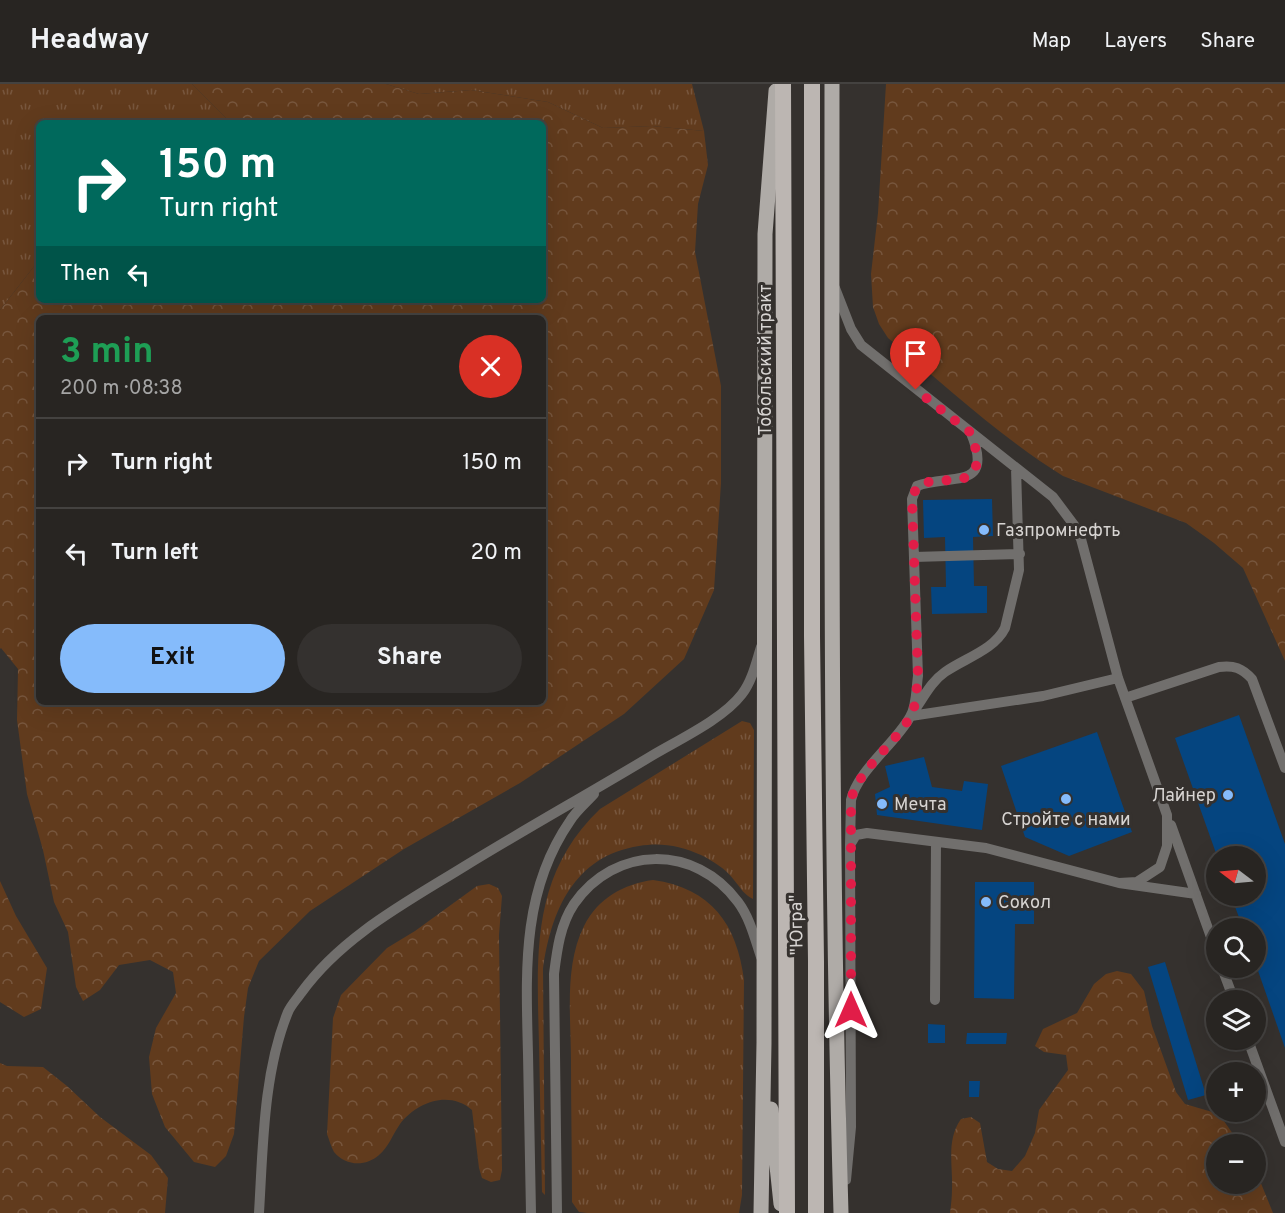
<!DOCTYPE html>
<meta charset="utf-8">
<style>
:root{--surface:#282522;--page:#34312f;--text:#f1f3f6;--muted:#a5a5a5;--line:#444240;--accent:#85bbfb}
body{margin:0;font-family:Overpass,sans-serif;background:var(--page);color:var(--text);height:100vh;display:flex;flex-direction:column;font-size:22px;white-space:nowrap}
*{box-sizing:border-box;margin:0}
p{font-size:20px;color:var(--muted)}
.icon{flex:none;width:33px;height:33px;fill:none;stroke:currentColor;stroke-width:2;stroke-linecap:round;stroke-linejoin:round}
.map{position:relative;flex:1;overflow:hidden}
.drawer{position:absolute;left:36px;top:231px;width:510px;height:390px;display:flex;flex-direction:column;background:var(--surface);border-radius:9px;box-shadow:0 6px 24px #0002,0 0 0 2px var(--line)}
.drawer>*{flex:none}
.hud{position:absolute;left:36px;top:36px;width:510px;height:183px;border-radius:9px;box-shadow:0 6px 24px #0002,0 0 0 2px var(--line);background:#00695c;color:#fff;overflow:hidden}
.needle{width:39px;rotate:286deg}
.tools{position:absolute;left:1206px;top:762px;display:grid;gap:12px}
.tools a{display:grid;place-items:center;width:60px;height:60px;border-radius:50%;background:var(--surface);box-shadow:0 6px 24px #0002,0 0 0 2px var(--line);font-size:30px}
.pin{position:absolute;display:grid;place-items:center;width:51px;height:51px;color:#fff;margin:-62px -26px;border-radius:50% 50% 50% 0;rotate:-45deg;box-shadow:0 0 6px #0007}
.pin .icon{rotate:45deg}
.me{position:absolute;width:66px;margin:-33px;rotate:0deg;stroke-linejoin:round;filter:drop-shadow(0 0 4px #0008)}
.turn{display:flex;align-items:center;gap:21px;height:126px;padding:0 24px;font-size:27px}
.turn .icon{width:78px;height:78px;stroke-width:2.5}
.turn b{display:block;font-size:42px;line-height:51px}
.then{display:flex;align-items:center;height:57px;padding:0 24px;background:#0003;gap:12px;font-size:22px}
.round{display:grid;place-items:center;flex:none;width:63px;height:63px;border-radius:32px;background:var(--page)}
.summary{display:flex;align-items:center;justify-content:space-between;height:102px;padding:0 24px}
h1{font-size:36px;font-weight:700;line-height:45px;color:#1e9e55}
.button{display:flex;gap:12px;margin-top:auto;padding:12px 24px}
.button a{flex:1;height:69px;border-radius:36px;background:var(--accent);color:#111;font-size:24px;font-weight:700;line-height:69px;text-align:center}
.button a+a{background:var(--page);color:var(--text)}
ul{padding:0;list-style:none}
li{display:flex;align-items:center;gap:18px;height:90px;padding:0 24px;border-top:2px solid var(--line)}
li div{flex:1}
li b{display:block;font-size:22px}
li em{font-style:normal}
header{display:flex;align-items:center;gap:36px;box-sizing:border-box;height:84px;padding:0 30px;background:var(--surface);border-bottom:2px solid var(--line)}
header strong{font-size:28px}
nav{display:flex;gap:33px;margin-inline-start:auto;font-size:21px}
.map>svg:first-child{display:block}
</style>
<header>
<strong>Headway</strong>
<nav><a>Map</a><a>Layers</a><a>Share</a></nav>
</header>
<div class="map">
<svg width="1285" height="1129" viewBox="0 0 1285 1129">
<defs>
<pattern id="grass-tufts" width="24" height="20" patternUnits="userSpaceOnUse" patternTransform="scale(1.5)"><rect width="24" height="20" fill="#613b1d"/><path d="M3 7l-1-3M5 7V3M7 7l1-3M15 17l-1-3M17 17v-4M19 17l1-3" fill="none" stroke="#77563d"/></pattern>
<pattern id="forest-crowns" width="20" height="18" patternUnits="userSpaceOnUse" patternTransform="scale(1.5)"><rect width="20" height="18" fill="#613b1d"/><path d="M2 6a3 3 0 1 1 6 0M12 15a3 3 0 1 1 6 0" fill="none" stroke="#77563d"/></pattern>
</defs>
<rect width="100%" height="100%" fill="#35312e"/>
<path fill="url(#grass-tufts)" d="M0,0h192l39,39h-192v137l-39,50z
M386,0h306l12,47 -52,-5 -49,2 -55,-26 -77,-12 -52,4z
M742,637l8,2 4,7 -1,169c-9,-4 -13,-12 -19,-19 -8,-11 -21,-19 -33,-25 -20,-9 -40,-13 -62,-9 -65,10 -88,65 -96,123l2,226 -3,-3c-1,-49 -2,-98 -3,-147 -2,-89 -9,-169 61,-236z
M653,796c58,8 84,44 91,100l-2,215 -3,18h-152l-8,-1 -7,-10c0,-47 -1,-94 -1,-141 0,-44 -7,-95 13,-135 14,-28 40,-42 69,-46z"/>
<path fill="url(#forest-crowns)" fill-rule="evenodd" d="M192,0h194l33,10 52,-4 77,12 55,26 49,-2 52,5 4,34 -10,39 -3,48 26,134v97l-7,107 -30,69 -60,55 -104,69 -116,66 -94,62 -51,50 -11,27 -4,29 -10,117 -8,22 -11,11 -21,-5 -29,-35 -13,-33 -3,-37 7,-29 20,-35 -3,-21 -23,-12 -31,5 -19,25 -17,11 -7,-14 -8,-55 -14,-30 -11,-52 -16,-56 -10,-74 1,-51 -17,-21 -1,1v-339l39,-50v40h504v-177h-312zM39,234h504v384h-504z
M886,0h399v577l-42,-93 -29,-25 -28,-20 -123,-47c-63,-39 -118,-91 -175,-138l-9,-14 -6,-17 -2,-33 7,-61z
M0,797l16,35 31,52 -6,41 -17,8 -24,-15z
M489,800l9,4 4,8 -3,39 3,235 -2,10 -9,2 -9,-4 -3,-10 -7,-58c-23,-20 -55,-8 -72,14 -7,10 -12,24 -21,31 -14,12 -33,11 -45,-3 -3,-5 -5,-13 -7,-18l6,-116 8,-23 46,-47 28,-17 62,-45z
M1117,887l14,3 13,17 8,35 24,66 9,12 34,10 21,30h-24v40h40v-13l17,42h-323c1,-8 2,-16 2,-24 1,-24 -6,-49 9,-70l10,-2 9,6 7,39 11,7 14,2 13,-15 10,-23 4,-23 29,-40 -2,-15 -22,-3 -9,-6 8,-17 34,-16 17,-29 12,-10z
M0,979l7,3 36,1 24,19 33,31 51,38 17,23 -3,35h-165z"/>
<path fill="#054580" d="M992,415l1,37 -20,1 1,49h13v27l-55,1 -1,-27h15l-1,-50 -21,1 -1,-38z
M1239,631l46,129v204l-29,-83v-37h-13l-12,-32h25v-40h-39l-42,-118z
M1097,648l35,100 -63,24 -44,-19 -24,-71z
M924,673l8,30 30,4 2,-10 24,3 -6,46 -105,-15 -2,-21 15,-7 -5,-21z
M975,798h59v42h-19l-1,75 -40,-1z
M1165,878l41,133 -18,5 -40,-133z
M928,940l17,1v18h-17z
M967,949h40l-1,11h-40z
M969,997h11l-1,16h-10z"/>
<g fill="none" stroke-linecap="round" stroke-linejoin="round">
<path stroke="#716f6d" stroke-width="10" d="M835,204l16,41 10,16 192,152 21,28 7,14 37,139 49,137v31l-7,21 -23,15 -18,1
M914,473l106,-3
M1125,614l94,-31c15,-2 23,1 33,12l33,89
M916,624c9,-13 16,-27 29,-36 20,-14 49,-22 60,-44l14,-58 -3,-102
M911,632l132,-20 75,-18
M1171,741l45,126
M850,761l6,-10 11,-2 119,15 133,35 77,11
M1222,884l12,32
M935,916l1,-158
M1248,956l37,102
M846,1096l5,-53 -1,-282 1,-45c7,-30 44,-56 59,-83 7,-11 6,-28 8,-41l-6,-177 5,-13c32,-13 78,6 54,-53
M259,1129c4,-65 4,-140 29,-201 3,-7 9,-13 13,-19 41,-57 106,-91 164,-127 62,-38 125,-73 188,-111 27,-16 70,-36 89,-61 10,-13 14,-31 19,-47
M531,1129c-1,-53 -2,-106 -3,-159 -2,-82 -7,-162 42,-233 6,-10 16,-18 24,-27
M557,1129l-3,-239c3,-24 6,-49 20,-70 41,-59 121,-60 164,-2 12,16 17,37 23,55"/>
<path stroke="#afaba7" stroke-width="15" d="M832,0c0,376 -2,753 9,1129
M771,1025l10,95
M761,1129l3,-170 1,-809 11,-143"/>
<path stroke="#bcb6b2" stroke-width="16" d="M783,0l4,1129
M812,0v552l4,325v252"/>
</g>
<g fill="none" stroke-linecap="round" stroke-linejoin="round">
<path stroke="#e11d48" stroke-width="10" stroke-dasharray="0 18" d="M851,926v-210c7,-30 44,-56 59,-83 7,-11 6,-28 8,-41l-6,-177 5,-13 11,-4 34,-3 9,-4 5,-8 1,-13 -6,-21 -55,-43"/>
</g>
<g fill="#85bbfb" stroke="#35312e" stroke-width="2">
<circle cx="984" cy="446" r="6"/>
<circle cx="1228" cy="711" r="6"/>
<circle cx="1066" cy="715" r="6"/>
<circle cx="882" cy="720" r="6"/>
<circle cx="986" cy="818" r="6"/>
</g>
<g text-anchor="middle" stroke-width="6" stroke-linejoin="round" paint-order="stroke">
<g font-size="18" fill="#d7d4d2" stroke="#35312e">
<text transform="translate(765 276) rotate(-90)" y="6">Тобольский тракт</text>
<text transform="translate(796 841) rotate(-91)" y="6">"Югра"</text>
</g>
<g font-size="18" fill="#d7d4d2" stroke="#35312e" text-anchor="start">
<text x="996" y="452">Газпромнефть</text>
<text x="1216" y="717" text-anchor="end">Лайнер</text>
<text x="894" y="726">Мечта</text>
<text x="1066" y="741" text-anchor="middle">Стройте с нами</text>
<text x="998" y="824">Сокол</text>
</g>
</g>
</svg>
<div class="tools">
<a><svg class="needle" viewBox="-14 -14 28 28"><path d="M0-13l5 13h-10z" fill="#e53935"/><path d="M0 13l5-13h-10z" fill="#a5a5a5"/></svg></a>
<a><svg class="icon" aria-label="search" viewBox="0 0 24 24"><circle cx="10" cy="10" r="6"/><path d="M15 15l6 6"/></svg></a>
<a><svg class="icon" aria-label="layers" viewBox="0 0 24 24"><path d="M12 4l9 5-9 5-9-5zM3 14l9 5 9-5"/></svg></a>
<a>+</a>
<a>−</a>
</div>
<div class="pin" style="left:916px;top:306px;background:#d93025"><svg class="icon" aria-label="arrive" viewBox="0 0 24 24"><path d="M6 21V4h12l-3 4 3 4H6"/></svg></div>
<svg class="me" style="left:851px;top:926px" viewBox="-20 -20 40 40"><path d="M0-17L14 15 0 8-14 15z" fill="#e11d48" stroke="#fff" stroke-width="4"/></svg>
<div class="hud">
<div class="turn"><svg class="icon" aria-label="right" viewBox="0 0 24 24"><path d="M7 20v-9h11M14 6l5 5-5 5"/></svg><div><b>150 m</b>Turn right</div></div>
<div class="then">Then<svg class="icon" aria-label="left" viewBox="0 0 24 24"><path d="M17 20v-9H6M10 6l-5 5 5 5"/></svg></div>
</div>
<section class="drawer">
<div class="summary"><div><h1>3 min</h1><p>200 m · 08:38</p></div><a class="round" style="background:#d93025;color:#fff"><svg class="icon" aria-label="close" viewBox="0 0 24 24"><path d="M6 6l12 12M18 6L6 18"/></svg></a></div>
<ul>
<li><svg class="icon" aria-label="right" viewBox="0 0 24 24"><path d="M7 20v-9h11M14 6l5 5-5 5"/></svg><div><b>Turn right</b></div><em>150 m</em></li>
<li><svg class="icon" aria-label="left" viewBox="0 0 24 24"><path d="M17 20v-9H6M10 6l-5 5 5 5"/></svg><div><b>Turn left</b></div><em>20 m</em></li>
</ul>
<div class="button"><a>Exit</a><a>Share</a></div>
</section>
</div>
